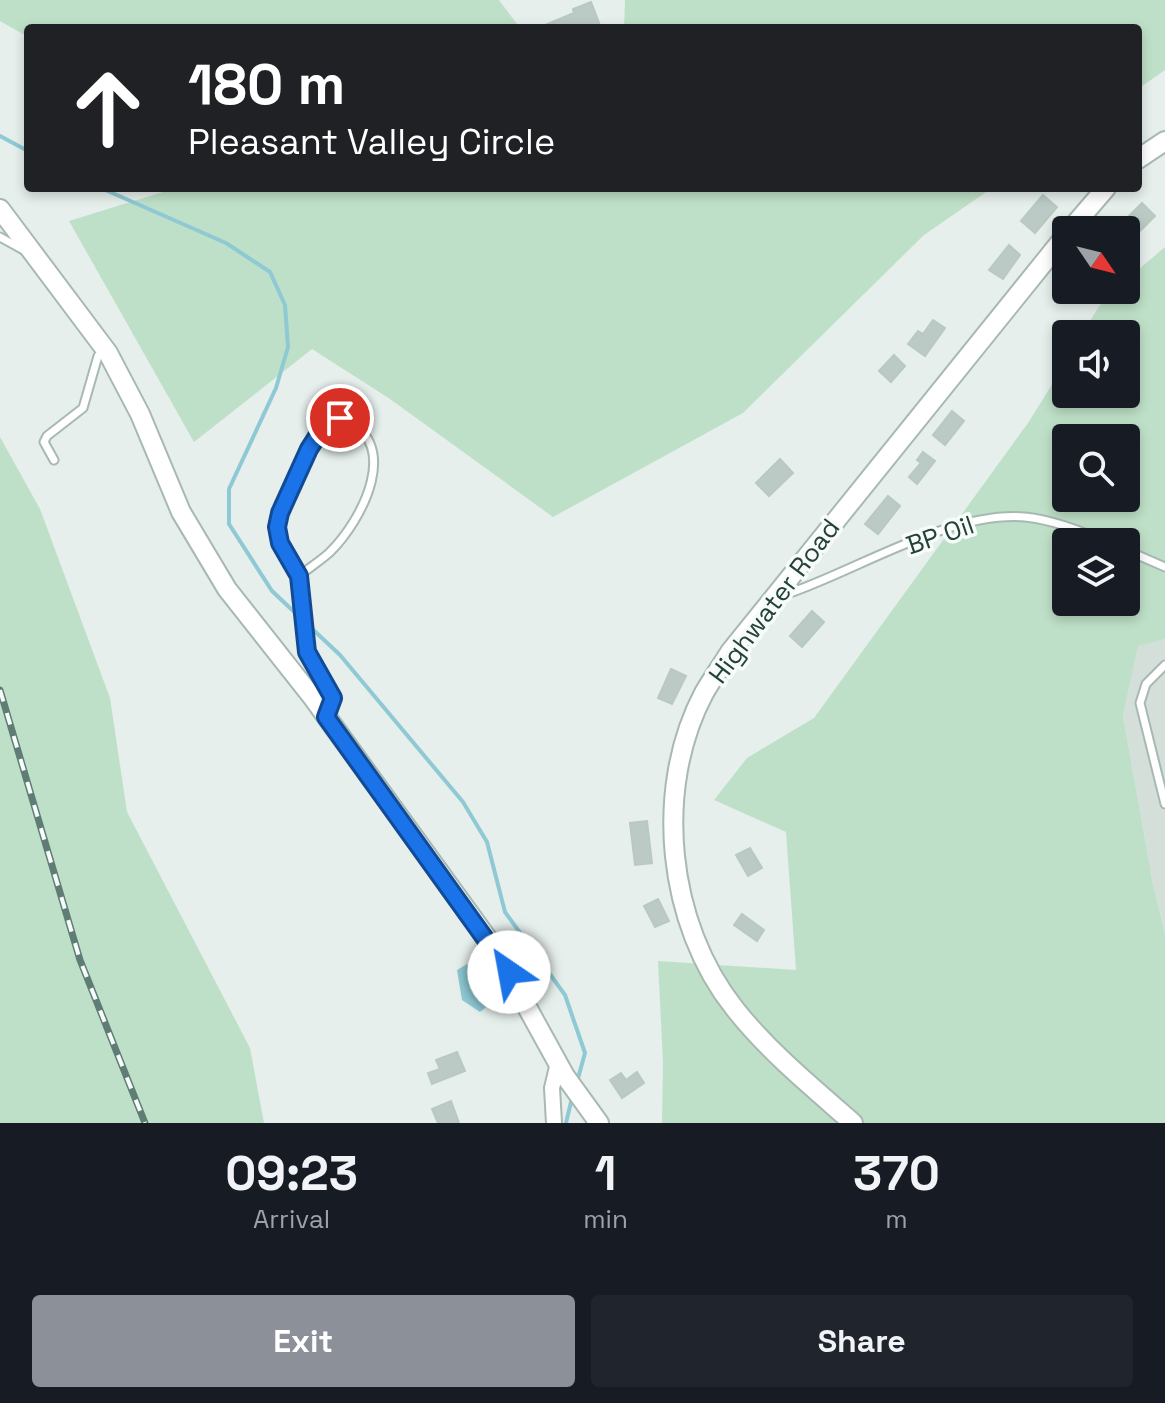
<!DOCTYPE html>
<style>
:root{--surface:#171b24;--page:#20242c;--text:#f1f3f6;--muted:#9ea1a6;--accent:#8c9099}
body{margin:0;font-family:"Space Grotesk",sans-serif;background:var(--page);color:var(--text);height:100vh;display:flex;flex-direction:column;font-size:30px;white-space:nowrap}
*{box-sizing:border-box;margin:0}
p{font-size:26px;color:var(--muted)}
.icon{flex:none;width:44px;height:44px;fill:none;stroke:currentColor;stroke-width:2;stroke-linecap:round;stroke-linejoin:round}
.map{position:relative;height:1123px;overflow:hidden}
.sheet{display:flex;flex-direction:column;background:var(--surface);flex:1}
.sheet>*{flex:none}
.top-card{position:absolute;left:24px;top:24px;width:1118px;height:168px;border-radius:8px;box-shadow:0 4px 12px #0003;background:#202124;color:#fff;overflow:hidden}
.needle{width:52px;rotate:125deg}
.controls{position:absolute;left:1052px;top:216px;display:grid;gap:16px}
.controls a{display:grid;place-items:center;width:88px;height:88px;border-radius:8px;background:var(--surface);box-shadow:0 4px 12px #0003;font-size:40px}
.pin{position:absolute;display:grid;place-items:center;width:68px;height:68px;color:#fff;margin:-34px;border:4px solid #fff;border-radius:50%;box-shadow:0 2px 8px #0007}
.me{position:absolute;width:88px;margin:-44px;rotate:327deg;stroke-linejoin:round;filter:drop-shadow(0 0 6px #0008)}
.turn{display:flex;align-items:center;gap:28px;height:168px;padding:0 32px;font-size:36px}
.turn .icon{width:104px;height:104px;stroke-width:2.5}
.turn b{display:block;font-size:56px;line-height:68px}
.eta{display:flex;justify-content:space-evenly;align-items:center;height:136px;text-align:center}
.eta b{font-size:48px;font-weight:700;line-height:56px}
.primary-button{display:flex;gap:16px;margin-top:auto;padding:16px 32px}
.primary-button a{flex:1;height:92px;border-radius:8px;background:var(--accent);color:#fff;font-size:32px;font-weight:700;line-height:92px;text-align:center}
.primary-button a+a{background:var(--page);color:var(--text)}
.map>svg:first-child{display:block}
</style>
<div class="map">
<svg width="1165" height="1123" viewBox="0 0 1165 1123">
<rect width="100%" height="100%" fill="#e6efeb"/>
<path fill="#d4dfda" d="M1165,639v295l-12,-50 -30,-168 15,-71z"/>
<path fill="#bfe0c8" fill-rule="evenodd" d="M0,0h499l21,28h-492v9l-28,-16z
M625,0h540v70l-27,19v-61h-514z
M165,188h827l-68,47 -181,178 -190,104 -163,-118 -78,-50 -118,93 -125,-221 97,-30z
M1165,247v392l-27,7 -15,70 30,168 12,50v189h-503l1,-61 -5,-101 138,9 -10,-138 -72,-32 33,-42 67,-40 214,-295 38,-61v32h60v-60h-43c11,-18 20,-44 43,-44v-10zM1066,438h60v60h-60zM1066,542h60v60h-60z
M0,437l40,72 70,189 17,114 123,236 14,75h-264z"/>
<path fill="#8ec9d4" d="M467,964c11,8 23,27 22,41l-9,7 -18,-12 -5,-30z"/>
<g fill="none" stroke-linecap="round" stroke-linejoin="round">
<path stroke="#8ec9d4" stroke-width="4" d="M0,136l28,15
M101,188l125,55 44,29 15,33 3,42 -12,41 -47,101v35l43,67 68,64 123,147 24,40 18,70 60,83 20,58 -8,29
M566,1123l6,-25"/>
</g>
<path fill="#bbcac4" stroke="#b8c9c2" stroke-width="2" d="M591,2l10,26h-63l36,-15 -1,-4z
M1043,195l14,12 -22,26 -14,-12z
M1142,203l13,13 -21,21 -13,-13z
M1009,245l11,10 -17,24 -14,-9z
M933,320l12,8 -20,28 -17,-12 10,-13 5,3z
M894,355l11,11 -14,16 -12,-11z
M952,411l12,10 -19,24 -12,-10z
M923,452l12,9 -18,23 -8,-7 12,-14 -4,-3z
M780,459l13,14 -24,23 -13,-13z
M888,496l12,10 -22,28 -13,-10z
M812,611l12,11 -22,25 -12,-11z
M671,669l15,7 -14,28 -14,-6z
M647,821l5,42 -17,2 -5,-42z
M750,848l12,20 -14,8 -12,-21z
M658,899l11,22 -14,6 -11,-21z
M742,914l22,16 -7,11 -23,-16z
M457,1052l8,19 -33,13 -4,-11 12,-4 -4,-9z
M637,1072l7,11 -22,15 -12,-18 11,-7 5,7z
M451,1101l8,22h-21l-6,-14z"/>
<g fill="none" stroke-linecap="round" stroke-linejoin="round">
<g stroke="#a8b8b2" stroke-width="11">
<path id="service" d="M0,237l29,16
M340,418c64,22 23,102 -11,135 -9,8 -20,15 -30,23 -6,-11 -15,-22 -19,-33 -11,-32 30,-96 47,-122z
M54,460l-10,-18 3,-6 36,-28 15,-52 8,-2
M1126,550l39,17
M299,576l8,76 26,46 -6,17
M780,590l7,4c71,-24 162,-83 238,-77 29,3 55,14 82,25
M1165,665l-19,19 -6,19 25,101"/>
</g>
<g stroke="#a8b8b2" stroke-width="18">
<path id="minor" d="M554,1123l-2,-35 6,-25"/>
</g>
<g stroke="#a8b8b2" stroke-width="22">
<path id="tertiary" d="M1138,159l27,-18
M0,209l108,144 32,61 41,98 46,77 86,109 182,251 70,127 34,47
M1070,230l36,-42
M853,1123c-41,-36 -84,-71 -118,-114 -68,-85 -82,-220 -31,-316 8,-14 18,-28 26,-41l336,-417"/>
</g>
<use href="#service" stroke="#fff" stroke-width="7"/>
<use href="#minor" stroke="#fff" stroke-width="14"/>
<use href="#tertiary" stroke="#fff" stroke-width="18"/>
<g stroke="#5f7d75" stroke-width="7">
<path id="rail" d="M0,690l80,270 65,163"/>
</g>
<use href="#rail" stroke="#f7fbf9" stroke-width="4" stroke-dasharray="12" stroke-linecap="butt"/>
</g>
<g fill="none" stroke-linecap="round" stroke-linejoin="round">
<g stroke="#114b97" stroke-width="20">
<path id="route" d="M340,418l-13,3 -18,28 -29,64 -3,14 3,16 19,33 8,76 26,46 -7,19 183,255"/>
</g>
<use href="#route" stroke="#1a73e8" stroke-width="14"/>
</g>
<g text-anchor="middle" stroke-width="7" stroke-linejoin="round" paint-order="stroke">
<g font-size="26" fill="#24423a" stroke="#f7fbf9">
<text transform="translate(940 535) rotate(-19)" y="9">BP Oil</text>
<text transform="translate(774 601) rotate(-53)" y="9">Highwater Road</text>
</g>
</g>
</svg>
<div class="controls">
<a><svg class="needle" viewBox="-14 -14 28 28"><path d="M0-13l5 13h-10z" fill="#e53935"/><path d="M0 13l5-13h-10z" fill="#9ea1a6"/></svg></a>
<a><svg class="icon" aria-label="sound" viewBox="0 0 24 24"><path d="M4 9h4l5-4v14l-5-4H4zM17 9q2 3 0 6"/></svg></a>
<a><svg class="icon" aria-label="search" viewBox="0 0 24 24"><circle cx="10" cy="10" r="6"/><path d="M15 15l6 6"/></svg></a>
<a><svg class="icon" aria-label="layers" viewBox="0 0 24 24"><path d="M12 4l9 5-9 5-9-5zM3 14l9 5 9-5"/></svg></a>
</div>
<div class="pin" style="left:340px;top:418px;background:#d93025"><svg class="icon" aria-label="arrive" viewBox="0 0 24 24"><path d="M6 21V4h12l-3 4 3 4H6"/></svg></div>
<svg class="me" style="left:509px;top:972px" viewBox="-20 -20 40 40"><circle r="19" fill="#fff"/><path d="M0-13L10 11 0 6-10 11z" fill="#1a73e8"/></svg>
<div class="top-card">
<div class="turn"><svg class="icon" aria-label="ahead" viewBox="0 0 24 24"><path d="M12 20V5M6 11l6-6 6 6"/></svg><div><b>180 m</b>Pleasant Valley Circle</div></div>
</div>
</div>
<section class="sheet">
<div class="eta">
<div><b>09:23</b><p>Arrival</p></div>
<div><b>1</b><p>min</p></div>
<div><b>370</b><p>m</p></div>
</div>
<div class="primary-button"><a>Exit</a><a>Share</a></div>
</section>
